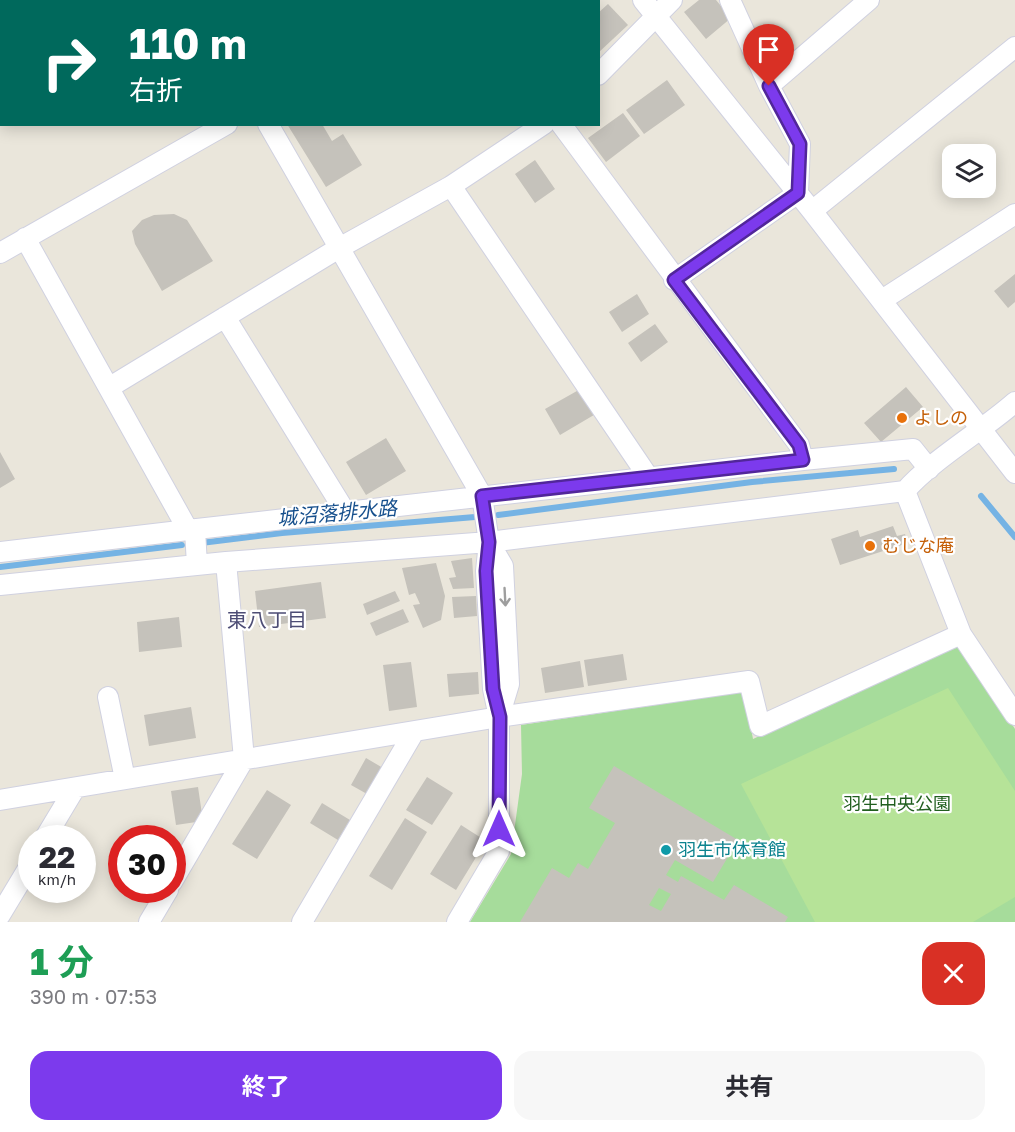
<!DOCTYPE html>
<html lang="ja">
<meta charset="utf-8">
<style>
:root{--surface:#fff;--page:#f7f7f7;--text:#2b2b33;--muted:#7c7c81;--accent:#7c3aed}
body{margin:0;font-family:"Golos Text","Noto Sans JP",sans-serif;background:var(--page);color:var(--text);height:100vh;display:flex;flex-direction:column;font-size:22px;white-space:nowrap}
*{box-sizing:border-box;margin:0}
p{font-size:20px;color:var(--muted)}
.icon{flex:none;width:33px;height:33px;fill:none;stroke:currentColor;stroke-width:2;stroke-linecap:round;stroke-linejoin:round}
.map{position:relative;height:922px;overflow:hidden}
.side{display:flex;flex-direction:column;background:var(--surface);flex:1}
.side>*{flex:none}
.banner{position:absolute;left:0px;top:0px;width:600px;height:126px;box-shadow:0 3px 15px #0003;background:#00695c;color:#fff;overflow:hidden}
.controls{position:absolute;left:942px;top:144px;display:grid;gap:12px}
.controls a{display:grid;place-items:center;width:54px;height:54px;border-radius:12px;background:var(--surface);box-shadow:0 3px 15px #0003;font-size:30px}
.speed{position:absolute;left:18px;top:825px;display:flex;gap:12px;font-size:30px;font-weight:700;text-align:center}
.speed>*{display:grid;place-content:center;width:78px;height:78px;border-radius:50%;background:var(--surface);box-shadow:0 3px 15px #0003;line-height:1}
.speed small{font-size:15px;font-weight:400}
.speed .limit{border:9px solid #d22;background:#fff;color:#111}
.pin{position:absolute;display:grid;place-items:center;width:51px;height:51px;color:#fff;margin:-62px -26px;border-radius:50% 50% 50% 0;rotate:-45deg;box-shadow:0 0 6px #0007}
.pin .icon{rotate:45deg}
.me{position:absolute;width:66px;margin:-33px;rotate:0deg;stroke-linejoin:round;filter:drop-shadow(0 0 4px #0008)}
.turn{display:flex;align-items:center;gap:21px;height:126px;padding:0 30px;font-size:27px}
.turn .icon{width:78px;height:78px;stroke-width:2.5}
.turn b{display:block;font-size:42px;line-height:51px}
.round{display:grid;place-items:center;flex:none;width:63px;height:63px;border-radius:18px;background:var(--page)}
.overview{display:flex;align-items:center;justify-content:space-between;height:102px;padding:0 30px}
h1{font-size:36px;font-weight:700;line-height:45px;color:#1e9e55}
.primary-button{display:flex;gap:12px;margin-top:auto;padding:12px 30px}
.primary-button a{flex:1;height:69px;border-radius:18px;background:var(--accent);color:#fff;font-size:24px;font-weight:700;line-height:69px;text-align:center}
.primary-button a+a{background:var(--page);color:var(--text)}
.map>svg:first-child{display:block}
</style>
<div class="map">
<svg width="1015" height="922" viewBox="0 0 1015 922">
<rect width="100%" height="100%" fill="#eae6db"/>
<path fill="#a6dc9b" d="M960,645l55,84v193h-545l41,-68 11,-80 -1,-49 223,-33 9,47z"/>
<path fill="#b6e398" d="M948,688l67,103v106l-42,25h-158l-74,-138z"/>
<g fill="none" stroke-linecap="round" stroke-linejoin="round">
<path stroke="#75b3e4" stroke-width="6" d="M981,496l34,41
M498,515l254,-33 142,-13
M201,543l81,-10 193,-16
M0,567l182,-22"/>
<path stroke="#75b3e4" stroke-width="36" d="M21,2l1,-2
M0,35l2,-3"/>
</g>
<path fill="#c5c2bb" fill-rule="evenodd" d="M699,0h17l15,18 -25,21 -22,-27z
M608,4l20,21 -30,28v-40z
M667,80l18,25 -41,29 -18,-24z
M623,113l17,23 -34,26 -18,-24z
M287,124h35l10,17 11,-7 19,31 -36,22z
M535,160l20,29 -20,14 -20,-29z
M174,214l13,6 26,41 -51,30 -27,-47 -3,-13 10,-11 12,-5z
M1015,274v28l-7,6 -14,-17z
M637,294l12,20 -27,18 -13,-20z
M655,324l13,18 -27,20 -13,-19z
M584,387l15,25 -39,23 -15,-26z
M906,387l17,20 -42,35 -17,-19z
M386,438l20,33 -40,24 -20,-33z
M0,452l15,27 -15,9z
M893,526l4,10 8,-2 3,9 -68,22 -9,-26 27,-9 2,7z
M472,558l2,30 -21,1 -4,-11 7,-1 -5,-16z
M436,563l9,33 -4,24 -18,8 -10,-23 7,-1 -5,-11 -6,2 -7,-27z
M321,582l5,36 -67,9 -4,-36z
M395,591l5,10 -33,14 -4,-11z
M476,596l1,20 -23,2 -2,-21z
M403,609l6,13 -33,14 -6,-13z
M179,617l3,30 -43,5 -2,-30z
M623,654l4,26 -39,6 -4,-26z
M580,661l4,26 -39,6 -4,-25z
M411,662l6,45 -28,4 -6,-46z
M478,672l1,22 -30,3 -2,-23z
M191,707l5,31 -47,8 -5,-31z
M366,758l17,10 -16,26 -16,-9z
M614,766l124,74 -25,42 -38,-22 -9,15 12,7 3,-6 43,24 10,-15 54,32 -3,5h-265l32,-54 17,10 9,-15 10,6 27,-46 -26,-15zM659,888l12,6 -10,17 -12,-6z
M427,777l26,16 -21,32 -26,-15z
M198,787l5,34 -27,4 -5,-34z
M267,790l24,15 -34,54 -25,-15z
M322,803l28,17 -12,20 -28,-17z
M405,818l22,14 -35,58 -23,-14z
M461,825l25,16 -30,49 -26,-16z"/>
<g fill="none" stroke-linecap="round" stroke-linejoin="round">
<g stroke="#d0d1e0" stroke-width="22">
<path id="minor" d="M145,0l2,2
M643,0l169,211 203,262
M62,2l1,-2
M181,2l2,-2
M428,2l3,-2
M598,75l74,-75
M769,86l100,-86
M0,97l2,-2
M268,124l214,372 7,46 -3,29 7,118 6,28 10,-33 -6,-118 -14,-24
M561,124l238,321 4,15 110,-11 16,20
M451,186l198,292
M812,211l203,-164
M25,238l163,292 615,-70
M0,253l227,-129
M674,280l124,-87 2,-49 -31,-58 -39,-86
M882,300l133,-86
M225,317l121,196
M110,387l229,-139 112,-62 93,-62
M905,491l56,143 54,81
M195,530l2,35
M0,552l188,-22
M0,585l226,-23 263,-20 416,-51c27,-31 77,-60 110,-89
M108,697l17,82
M0,800l499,-83 250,-36 11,45 201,-92
M45,838l30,-50
M172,882l72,-123 -18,-197
M0,915l32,-53
M149,922l19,-32
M302,922l112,-190
M457,922l42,-71v-134"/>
</g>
<use href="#minor" stroke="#fff" stroke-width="20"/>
</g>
<defs><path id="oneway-shaft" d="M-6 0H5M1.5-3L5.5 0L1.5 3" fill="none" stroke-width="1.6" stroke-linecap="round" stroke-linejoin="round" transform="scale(1.5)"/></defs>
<use stroke="#9e9e9e" href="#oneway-shaft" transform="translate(505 597) rotate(87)"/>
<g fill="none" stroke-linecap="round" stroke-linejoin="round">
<g stroke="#51269a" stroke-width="15">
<path id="route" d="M499,829l1,-112 -7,-28 -7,-118 3,-29 -7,-46 321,-36 -4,-15 -125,-165 124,-87 2,-49 -31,-58"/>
</g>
<use href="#route" stroke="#7c3aed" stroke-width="10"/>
</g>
<g fill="#e8710a" stroke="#fff" stroke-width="2">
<circle cx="902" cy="418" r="6"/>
<circle cx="870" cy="546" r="6"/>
</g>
<circle fill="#0f9aa8" stroke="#fff" stroke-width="2" cx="666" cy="850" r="6"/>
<g text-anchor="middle" stroke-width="4.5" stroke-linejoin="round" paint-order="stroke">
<g font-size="18" fill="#c56008" stroke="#fff" text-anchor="start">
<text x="914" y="424">よしの</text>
<text x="882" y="552">むじな庵</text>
</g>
<g font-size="18" fill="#215f1f" stroke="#fff">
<text x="897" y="810">羽生中央公園</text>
</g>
<g font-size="18" fill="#0d838f" stroke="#fff" text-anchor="start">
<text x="678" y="856">羽生市体育館</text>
</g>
<g font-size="20" font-style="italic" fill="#17508d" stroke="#fff">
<text transform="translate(337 513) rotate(-5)" y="7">城沼落排水路</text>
</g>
<g font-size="20" fill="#4d4d75" stroke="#fff">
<text x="267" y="627">東八丁目</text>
</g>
</g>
</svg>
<div class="controls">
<a><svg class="icon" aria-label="layers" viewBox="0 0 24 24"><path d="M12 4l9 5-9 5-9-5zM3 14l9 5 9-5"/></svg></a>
</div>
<div class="speed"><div>22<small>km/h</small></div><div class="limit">30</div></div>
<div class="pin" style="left:769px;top:86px;background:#d93025"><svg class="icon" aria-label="arrive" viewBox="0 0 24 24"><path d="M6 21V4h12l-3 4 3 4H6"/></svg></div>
<svg class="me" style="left:499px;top:829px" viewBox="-20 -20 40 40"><path d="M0-17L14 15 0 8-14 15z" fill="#7c3aed" stroke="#fff" stroke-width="4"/></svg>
<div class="banner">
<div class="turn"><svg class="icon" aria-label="right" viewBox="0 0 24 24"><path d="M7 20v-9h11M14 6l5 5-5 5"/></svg><div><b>110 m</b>右折</div></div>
</div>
</div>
<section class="side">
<div class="overview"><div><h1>1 分</h1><p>390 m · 07:53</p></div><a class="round" style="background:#d93025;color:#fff"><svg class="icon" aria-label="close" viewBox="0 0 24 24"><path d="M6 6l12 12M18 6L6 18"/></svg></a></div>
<div class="primary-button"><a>終了</a><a>共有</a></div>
</section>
